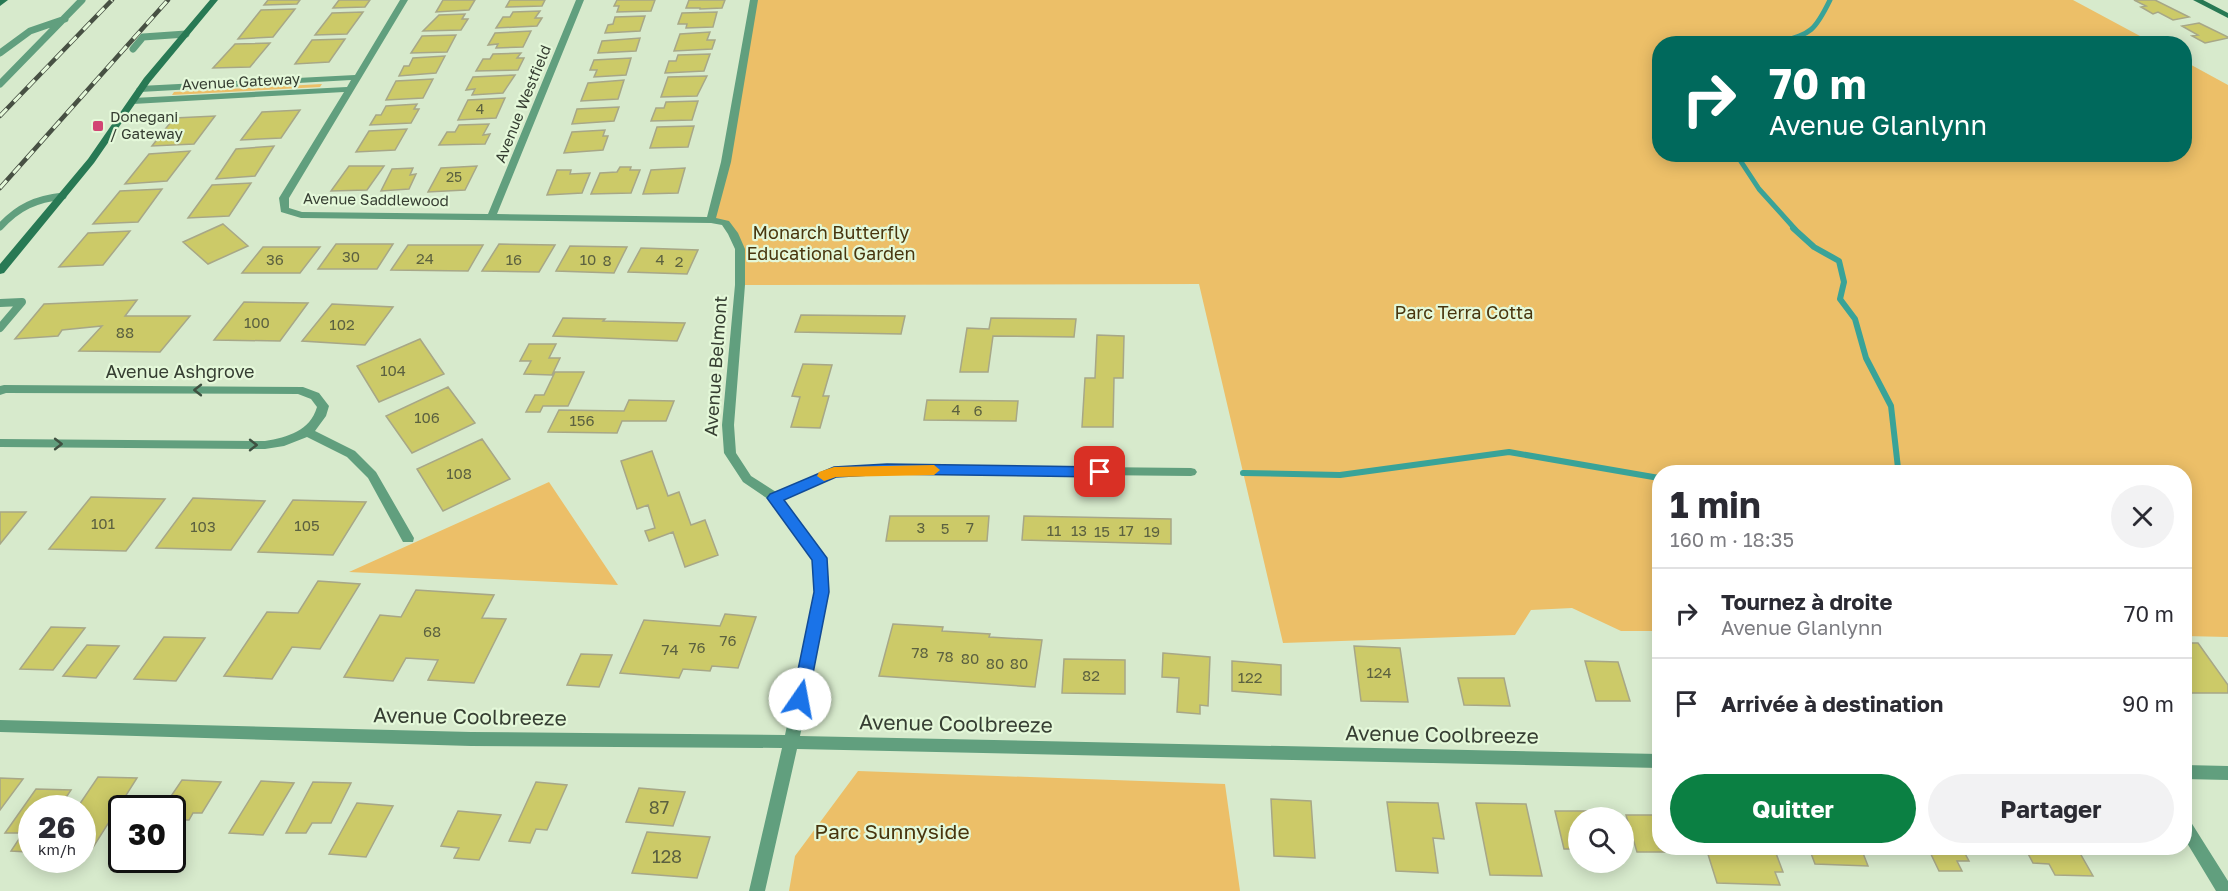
<!DOCTYPE html>
<html lang="fr">
<meta charset="utf-8">
<style>
:root{--surface:#fff;--page:#f2f2f3;--text:#2b2b33;--muted:#7c7c81;--line:#e1e1e2;--accent:#0b8043}
body{margin:0;font-family:"Golos Text",sans-serif;background:var(--page);color:var(--text);height:100vh;display:flex;flex-direction:column;font-size:22px;white-space:nowrap}
*{box-sizing:border-box;margin:0}
p{font-size:20px;color:var(--muted)}
.icon{flex:none;width:33px;height:33px;fill:none;stroke:currentColor;stroke-width:2;stroke-linecap:round;stroke-linejoin:round}
.map{position:relative;flex:1;overflow:hidden}
.sheet{position:absolute;left:1652px;top:465px;width:540px;height:390px;display:flex;flex-direction:column;background:var(--surface);border-radius:24px;box-shadow:0 3px 15px #0003}
.sheet>*{flex:none}
.guide{position:absolute;left:1652px;top:36px;width:540px;height:126px;border-radius:24px;box-shadow:0 3px 15px #0003;background:#00695c;color:#fff;overflow:hidden}
.tools{position:absolute;left:1568px;top:807px;display:grid;gap:12px}
.tools a{display:grid;place-items:center;width:66px;height:66px;border-radius:50%;background:var(--surface);box-shadow:0 3px 15px #0003;font-size:30px}
.speed{position:absolute;left:18px;top:795px;display:flex;gap:12px;font-size:30px;font-weight:700;text-align:center}
.speed>*{display:grid;place-content:center;width:78px;height:78px;border-radius:50%;background:var(--surface);box-shadow:0 3px 15px #0003;line-height:1}
.speed small{font-size:15px;font-weight:400}
.speed .limit{border:3px solid #111;border-radius:9px;background:#fff;color:#111}
.pin{position:absolute;display:grid;place-items:center;width:51px;height:51px;color:#fff;margin:-26px;border-radius:12px;box-shadow:0 3px 9px #0006}
.me{position:absolute;width:66px;margin:-33px;rotate:12deg;stroke-linejoin:round;filter:drop-shadow(0 0 4px #0008)}
.turn{display:flex;align-items:center;gap:21px;height:126px;padding:0 18px;font-size:27px}
.turn .icon{width:78px;height:78px;stroke-width:2.5}
.turn b{display:block;font-size:42px;line-height:51px}
.round{display:grid;place-items:center;flex:none;width:63px;height:63px;border-radius:32px;background:var(--page)}
.summary{display:flex;align-items:center;justify-content:space-between;height:102px;padding:0 18px}
h1{font-size:36px;font-weight:700;line-height:45px}
.action{display:flex;gap:12px;margin-top:auto;padding:12px 18px}
.action a{flex:1;height:69px;border-radius:36px;background:var(--accent);color:#fff;font-size:24px;font-weight:700;line-height:69px;text-align:center}
.action a+a{background:var(--page);color:var(--text)}
ul{padding:0;list-style:none}
li{display:flex;align-items:center;gap:18px;height:90px;padding:0 18px;border-top:2px solid var(--line)}
li div{flex:1}
li b{display:block;font-size:22px}
li em{font-style:normal}
.map>svg:first-child{display:block}
</style>
<div class="map">
<svg width="2228" height="891" viewBox="0 0 2228 891">
<rect width="100%" height="100%" fill="#d7eacc"/>
<path fill="#ecbf68" d="M754,0h1319l80,43 -494,1v110h525v-93l44,24v552l-44,-1v-164h-525v159h-38l-49,-23 -41,2 -16,25 -232,8 -84,-359 -459,1v-36l-15,-25 -14,-4z
M322,84l-2,3 -148,8 2,-3z
M549,482l69,103 -269,-13z
M858,771l367,13 15,107h-451l6,-35z"/>
<g fill="none" stroke-linecap="round" stroke-linejoin="round">
<path stroke="#39a398" stroke-width="5" d="M1774,44c36,-11 39,-9 56,-44
M1736,154l23,35 36,40"/>
<path stroke="#39a398" stroke-width="6" d="M1793,228l21,19 25,14 5,21 -4,17 15,20 11,39 25,48 7,62 -2,4
M1243,473l97,2 169,-23 150,26"/>
</g>
<path fill="#ccca68" stroke="#a7a787" stroke-width="1.5" d="M268,0h32l-3,4 -33,1z
M339,0h31l-5,7 -32,1z
M443,0h32l-6,10 -33,2z
M510,0h35l-3,6 -36,1z
M617,0h38l-4,11 -34,1 2,-6h-5z
M689,0h36l-3,8 -22,1v-1h-14z
M2134,0h21l34,17 -16,3 -15,-8 -5,2 -12,-7 5,-1z
M295,9l-22,28 -35,2 23,-29z
M540,11l-5,7h7l-5,8 -41,2 7,-11h7l3,-5z
M363,12l-16,22 -32,1 17,-22z
M717,12l-4,15 -27,1 1,-4h-9l4,-11z
M465,14l-3,5h6l-7,11 -38,1 16,-16z
M645,16l-5,15 -35,2 3,-8 5,-1 2,-7z
M2199,23l29,14v1l-23,5 -13,-7 6,-1 -16,-9z
M531,31l-8,16 -27,1 2,-4 -10,1 7,-12z
M710,32l-3,8h8l-3,9 -38,2 6,-17z
M456,35l-9,17 -36,1 11,-17z
M640,38l-4,13 -38,2 4,-12z
M345,39l-16,23 -34,2 17,-24z
M270,43l-20,24 -37,1 22,-24z
M521,53l-4,5h7l-6,12 -42,1 7,-12h7l3,-5z
M710,54l-6,17 -39,2 4,-12h7l2,-6z
M445,56l-9,17 -37,3 5,-10h5l4,-8z
M631,58l-5,17 -32,2 3,-7h-7l4,-10z
M515,75l-12,18 -31,2 3,-6 -9,1 7,-13z
M707,76l-10,20 -36,1 7,-20z
M433,79l-10,19 -37,2 10,-19z
M624,80l-6,19 -37,2 7,-18z
M505,98l-9,20 -38,2 10,-20z
M698,101l-6,19 -41,1 5,-13h8l2,-6z
M417,104l-3,5h5l-8,14 -41,2 6,-10h5l5,-9z
M619,107l-5,14 -42,3 5,-15z
M300,110l-19,28 -40,2 21,-28z
M215,116l-21,28 -42,2 22,-28z
M489,124l-6,11 7,-1 -5,10 -46,1 8,-13h8l4,-7z
M694,126l-6,21 -38,1 7,-21z
M407,129l-12,21 -39,2 13,-21z
M605,130l-2,6h5l-5,14 -39,3 8,-21z
M274,146l-19,30 -39,3 20,-30z
M190,151l-23,30 -42,3 24,-30z
M349,166h35l-17,24 -36,1z
M477,166l-12,24 -37,2 13,-24z
M620,167h11l-1,3h10l-9,23 -40,1 9,-21 17,-1z
M413,168l-3,7 6,-1 -7,15 -28,2 11,-22z
M685,168l-7,25 -35,1 8,-24z
M557,170h14l-1,4 20,-1 -8,20 -35,2z
M251,183l-22,33 -41,2 24,-33z
M162,189l-24,33 -45,2 27,-33z
M223,224l25,22 -40,18 -25,-22z
M130,231l-27,34 -44,2 29,-34z
M336,244h57l-16,25h-59z
M499,244l56,1 -16,27 -57,-1z
M408,245h75l-15,26 -77,-1z
M570,246l57,1 -13,26 -58,-2z
M263,247h57l-20,26h-58z
M641,248l57,2 -11,24 -59,-2z
M137,300l-12,16h65l-30,36 -81,-1 23,-25 -40,4 -4,6 -43,3 29,-35z
M244,302l64,1 -28,38 -66,-1z
M332,304l61,3 -28,38 -63,-4z
M801,315l104,1 -4,18 -106,-2z
M563,318l42,1 -2,2 82,2 -8,18 -124,-5z
M991,318l85,1 -2,18 -81,-1 -5,36h-28l7,-44 22,1z
M1097,335l27,1 -1,42h-9l-1,49h-31l3,-49h10z
M420,339l24,35 -65,28 -22,-36z
M529,344h27l-7,14h11l-8,17 -28,-1 7,-13h-11z
M803,364l29,1 -9,31h6l-9,32 -29,-1 9,-30 -8,-1z
M555,372h29l-16,34h-25l-3,6h-14l9,-17h9z
M448,387l27,36 -63,30 -26,-37z
M629,400l45,1 -8,20h-44l-5,12 -69,-1 11,-22 65,1z
M927,400l91,1 -2,20 -92,-1z
M482,439l28,40 -67,32 -26,-42z
M652,451l16,45 11,-4 12,33 14,-5 13,35 -33,12 -12,-35 -24,9 -4,-10 10,-3 -7,-23 -11,4 -16,-48z
M91,497l74,2 -39,52 -77,-2z
M193,498l72,3 -34,49 -75,-2z
M293,500l73,2 -33,53 -75,-3z
M0,512h26l-26,32z
M890,516h99l-2,25h-101z
M1024,516l147,3v25l-149,-4z
M318,581l42,3 -40,65 -28,-2 -20,32 -48,-3 43,-64 31,1z
M416,590l78,5 -12,23 24,1 -32,64 -46,-3 10,-20 -32,-2 -13,23 -49,-4 36,-62 21,2z
M725,614l31,3 -18,51 -26,-2 -2,5 -27,-2 -4,9 -59,-5 24,-53 76,6z
M893,624l50,3 -1,4 48,3 -1,3 53,3 -7,47 -156,-11z
M51,627l34,1 -32,42 -33,-1z
M164,637l41,1 -29,43 -42,-2z
M2184,643h14l30,42v8h-44z
M87,645l32,1 -23,32 -33,-2z
M1354,646l46,2 8,54 -47,-1z
M1163,653l47,4 -2,49 -8,-1v9l-23,-2 2,-34 -17,-1z
M581,654l31,1 -13,32 -32,-2z
M1064,659l61,1v34l-63,-1z
M1232,661l49,4v30l-49,-4z
M1585,661l33,1 12,39h-34z
M1458,678h46l6,28 -46,-1z
M98,777l39,1 -45,71 -10,-1v-40h-5z
M0,778l23,1 -23,31z
M182,780l39,2 -19,31h-9l-4,7h-17v-12h-9z
M261,781l33,2 -31,52 -34,-2z
M313,782l38,1 -20,40h-19l-6,10h-20z
M536,782l31,3 -20,45 -11,-1 -6,14 -21,-2z
M639,788l46,4 -12,34 -47,-4z
M36,789l35,1 -12,18h-27v40l-4,4 -17,-1 12,-18h-18z
M1271,799l40,2 4,57 -41,-2z
M1387,802l51,1 6,36 -11,-1 5,35 -42,-2z
M357,803l36,3 -27,51 -37,-3z
M1476,803l50,1 16,72 -52,-1z
M458,811l43,4 -22,45 -25,-2 5,-10 -18,-2z
M1555,811h39l1,7h-17v31h-14z
M1626,815h33v33h19l1,4h-42z
M647,832l63,5 -13,41 -65,-5z
M1706,848h68l9,24h-8l5,13 -63,-2z
M1809,848h52l7,18 -53,-2z
M1928,848h34l7,13h-12l5,10h-23z
M2025,848h52l16,28 -38,-1 -6,-11 -16,-1z"/>
<g fill="none" stroke-linecap="round" stroke-linejoin="round">
<path stroke="#619f7e" stroke-width="7" d="M133,49l10,-12 43,-3
M0,53l30,-22 35,-12
M0,84l82,-84
M0,227c18,-20 36,-28 63,-31"/>
<path stroke="#619f7e" stroke-width="8" d="M0,303l22,-1 -22,26"/>
<path fill="#619f7e" fill-rule="evenodd" d="M400,0h8l-119,198v10l13,4 186,2 88,-214h8l-87,214 210,3 14,-55 29,-162h8l-27,162 -15,56 13,3 9,12 7,16v36l-11,140 2,28 15,23 25,16 58,-24 53,-3 304,3 4,1 2,3 -2,3 -4,1 -304,-3 -51,3 -53,24 44,58 2,34 -29,144 859,18v14l-862,-19 -32,142h-16l33,-143 -311,-2 -471,-14v-12l471,12 314,3 30,-143 -1,-33 -43,-58 -28,-19 -19,-29 -2,-28 13,-140v-36l-7,-15 -6,-9 -11,-2 -410,-5 -20,-6 -2,-14 65,-106 -211,12 -4,-3 4,-3 214,-11 4,-7 -211,12 -4,-3 4,-3 215,-11z
M4,385l299,2 16,6 10,13 -3,10 -11,15 40,20 21,21 38,66 -1,4h-10l-35,-64 -21,-21 -40,-20 -23,9 -19,3 -265,-2v-8l265,2c23,-4 45,-10 52,-34l-6,-8 -13,-5 -292,-1 -6,2v-9z
M2184,765l44,1v14l-44,-1z
M2184,817l5,2 39,62v10h-12l-32,-53z"/>
<path fill="#287954" fill-rule="evenodd" d="M0,0h8l-8,6z
M210,0h8l-68,82 -56,81 -90,110 -4,1v-10l88,-105 56,-81z
M2193,0h10l25,13v5z"/>
<g stroke="#475043" stroke-width="4.5">
<path id="rail" d="M0,116l112,-116
M0,188l168,-188"/>
</g>
<use href="#rail" stroke="#e4f8d9" stroke-width="3" stroke-dasharray="10" stroke-linecap="butt"/>
</g>
<defs><path id="oneway-chevron" d="M-2-3.5L2.5 0L-2 3.5" fill="none" stroke-width="1.6" stroke-linecap="round" stroke-linejoin="round" transform="scale(1.5)"/></defs>
<g stroke="#3f5141">
<use href="#oneway-chevron" transform="translate(198 390) rotate(-180)"/>
<use href="#oneway-chevron" transform="translate(58 444)"/>
<use href="#oneway-chevron" transform="translate(253 445)"/>
</g>
<path fill="#1a73e8" stroke="#114b97" stroke-width="1.5" d="M887,464l213,3 7,5 -7,5 -213,-3 -51,3 -52,23 43,58 2,34 -21,107 -2,5 -6,2 -6,-2 -2,-5 22,-107 -2,-32 -45,-62 3,-4 64,-27z"/>
<path fill="#f59e0b" d="M934,465l6,5 -6,5 -98,2 -12,4 -7,-5 2,-4 15,-5z"/>
<rect fill="#d24574" stroke="#e4f8d9" stroke-width="2" x="92" y="120" width="12" height="12" rx="3"/>
<g text-anchor="middle" stroke-width="4.5" stroke-linejoin="round" paint-order="stroke">
<g font-size="14" fill="#5c6140">
<text x="480" y="114">4</text>
<text x="454" y="182">25</text>
</g>
<g font-size="15" fill="#363e32" stroke="#e4f8d9">
<text transform="translate(241 82) rotate(-3)" y="5">Avenue Gateway</text>
<text transform="translate(523 104) rotate(-68)" y="5">Avenue Westfield</text>
<text transform="translate(376 200) rotate(1)" y="5">Avenue Saddlewood</text>
</g>
<g font-size="15" fill="#363e32" stroke="#e4f8d9" text-anchor="start">
<text x="110" y="122">Donegani<tspan x="110" dy="17">/ Gateway</tspan></text>
</g>
<g font-size="15" fill="#5c6140">
<text x="351" y="262">30</text>
<text x="425" y="264">24</text>
<text x="275" y="265">36</text>
<text x="514" y="265">16</text>
<text x="588" y="265">10</text>
<text x="660" y="265">4</text>
<text x="607" y="266">8</text>
<text x="679" y="267">2</text>
<text x="257" y="328">100</text>
<text x="342" y="330">102</text>
<text x="125" y="338">88</text>
<text x="393" y="376">104</text>
<text x="956" y="415">4</text>
<text x="978" y="416">6</text>
<text x="427" y="423">106</text>
<text x="582" y="426">156</text>
<text x="459" y="479">108</text>
<text x="103" y="529">101</text>
<text x="307" y="531">105</text>
<text x="203" y="532">103</text>
<text x="921" y="533">3</text>
<text x="970" y="533">7</text>
<text x="945" y="534">5</text>
<text x="1054" y="536">11</text>
<text x="1079" y="536">13</text>
<text x="1126" y="536">17</text>
<text x="1102" y="537">15</text>
<text x="1152" y="537">19</text>
<text x="432" y="637">68</text>
<text x="728" y="646">76</text>
<text x="697" y="653">76</text>
<text x="670" y="655">74</text>
<text x="920" y="658">78</text>
<text x="945" y="662">78</text>
<text x="970" y="664">80</text>
<text x="995" y="669">80</text>
<text x="1019" y="669">80</text>
<text x="1379" y="678">124</text>
<text x="1091" y="681">82</text>
<text x="1250" y="683">122</text>
</g>
<g font-size="18" fill="#48350e" stroke="#e4f8d9">
<text x="831" y="239">Monarch Butterfly<tspan x="831" dy="21">Educational Garden</tspan></text>
<text x="1464" y="319">Parc Terra Cotta</text>
</g>
<g font-size="18" fill="#363e32" stroke="#e4f8d9">
<text transform="translate(716 366) rotate(-86)" y="6">Avenue Belmont</text>
<text x="180" y="378">Avenue Ashgrove</text>
</g>
<g font-size="18" fill="#5c6140">
<text x="659" y="814">87</text>
<text x="667" y="863">128</text>
</g>
<g font-size="21" fill="#363e32" stroke="#e4f8d9">
<text transform="translate(470 717) rotate(1)" y="7">Avenue Coolbreeze</text>
<text transform="translate(956 724) rotate(1)" y="7">Avenue Coolbreeze</text>
<text transform="translate(1442 735) rotate(1)" y="7">Avenue Coolbreeze</text>
</g>
<g font-size="21" fill="#48350e" stroke="#e4f8d9">
<text x="892" y="839">Parc Sunnyside</text>
</g>
</g>
</svg>
<div class="tools">
<a><svg class="icon" aria-label="search" viewBox="0 0 24 24"><circle cx="10" cy="10" r="6"/><path d="M15 15l6 6"/></svg></a>
</div>
<div class="speed"><div>26<small>km/h</small></div><div class="limit">30</div></div>
<div class="pin" style="left:1100px;top:472px;background:#d93025"><svg class="icon" aria-label="arrive" viewBox="0 0 24 24"><path d="M6 21V4h12l-3 4 3 4H6"/></svg></div>
<svg class="me" style="left:800px;top:699px" viewBox="-20 -20 40 40"><circle r="19" fill="#fff"/><path d="M0-13L10 11 0 6-10 11z" fill="#1a73e8"/></svg>
<div class="guide">
<div class="turn"><svg class="icon" aria-label="right" viewBox="0 0 24 24"><path d="M7 20v-9h11M14 6l5 5-5 5"/></svg><div><b>70 m</b>Avenue Glanlynn</div></div>
</div>
<section class="sheet">
<div class="summary"><div><h1>1 min</h1><p>160 m · 18:35</p></div><a class="round"><svg class="icon" aria-label="close" viewBox="0 0 24 24"><path d="M6 6l12 12M18 6L6 18"/></svg></a></div>
<ul>
<li><svg class="icon" aria-label="right" viewBox="0 0 24 24"><path d="M7 20v-9h11M14 6l5 5-5 5"/></svg><div><b>Tournez à droite</b><p>Avenue Glanlynn</p></div><em>70 m</em></li>
<li><svg class="icon" aria-label="arrive" viewBox="0 0 24 24"><path d="M6 21V4h12l-3 4 3 4H6"/></svg><div><b>Arrivée à destination</b></div><em>90 m</em></li>
</ul>
<div class="action"><a>Quitter</a><a>Partager</a></div>
</section>
</div>
